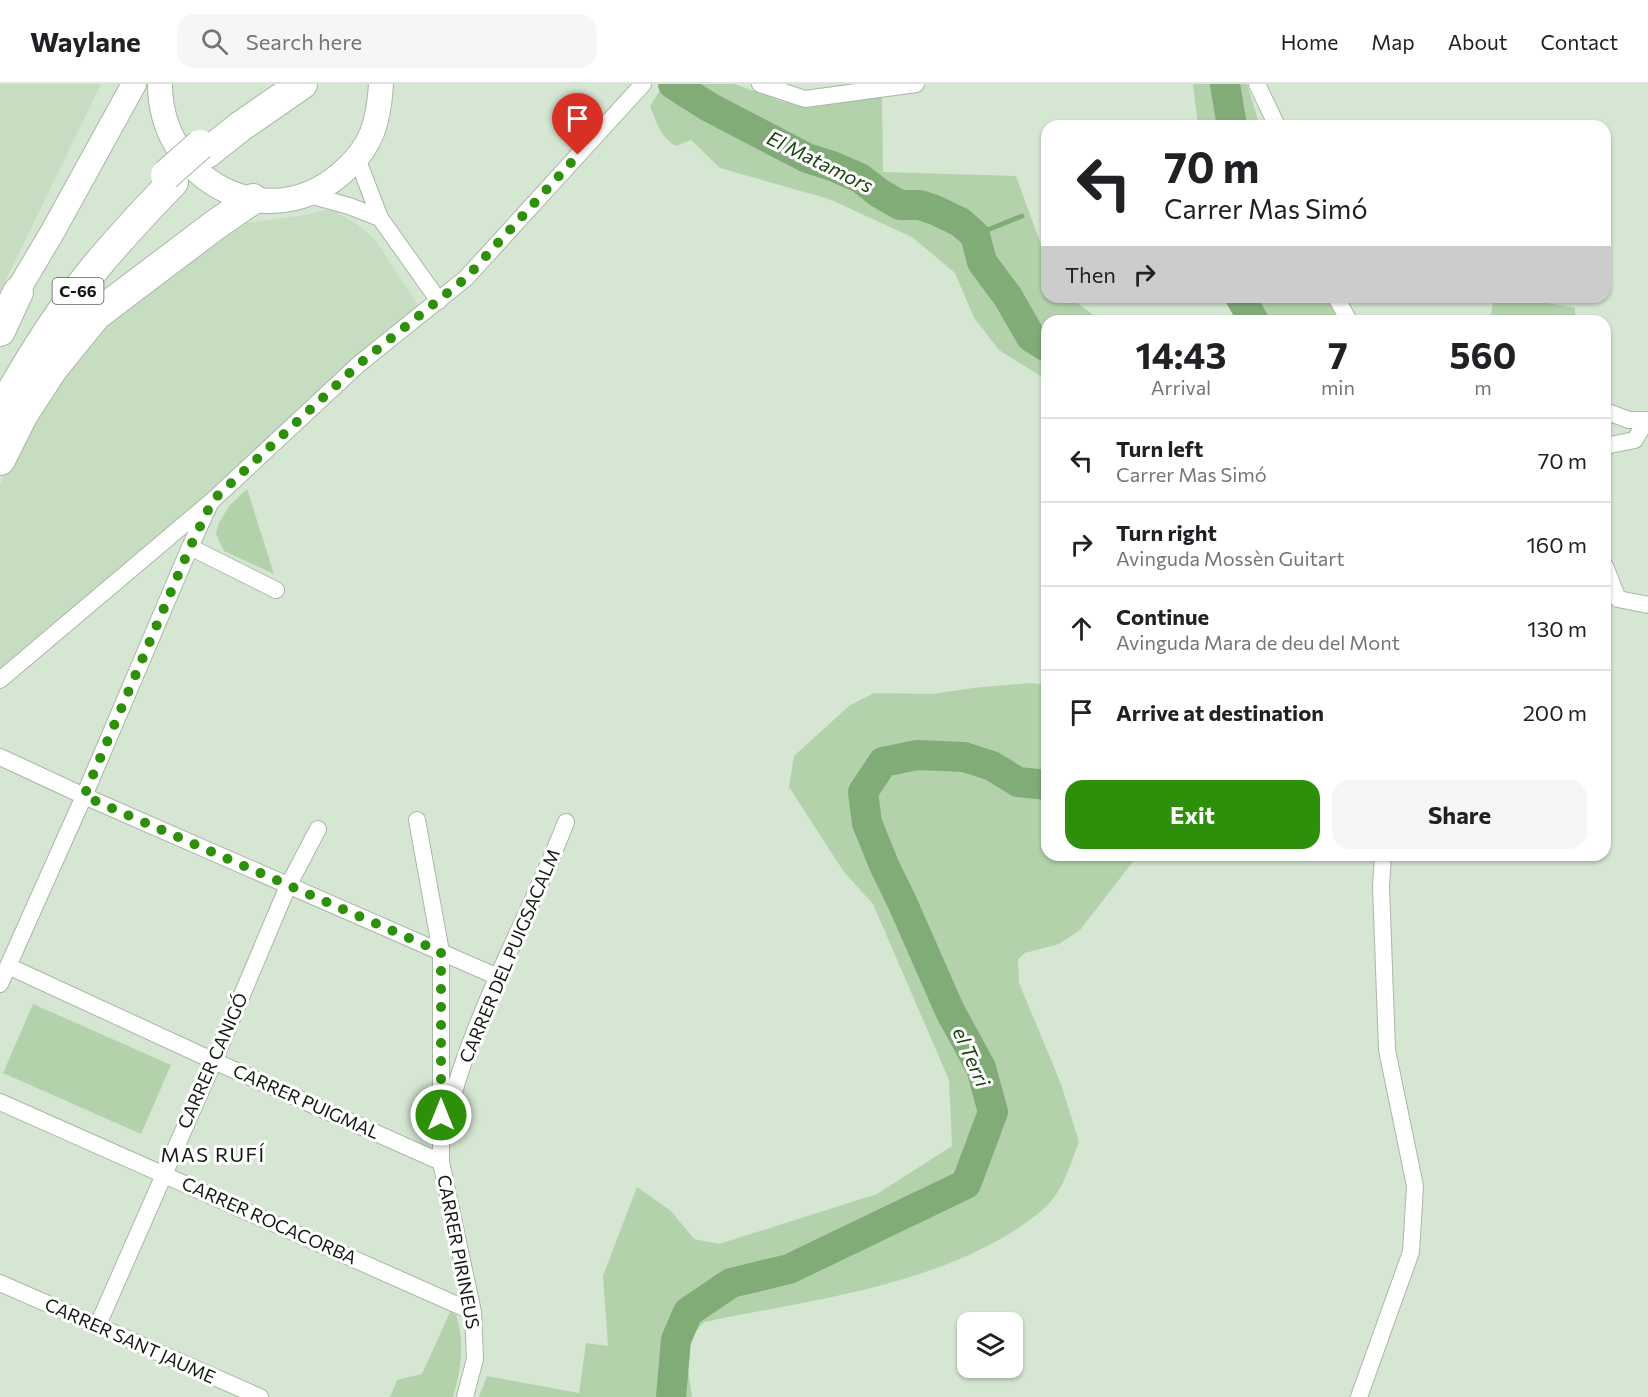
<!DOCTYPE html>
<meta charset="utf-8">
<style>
:root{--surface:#fff;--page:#f6f6f6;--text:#202124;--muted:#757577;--line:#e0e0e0;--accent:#2d8f0a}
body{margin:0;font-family:Commissioner,sans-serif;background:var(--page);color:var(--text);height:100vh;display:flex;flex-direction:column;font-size:22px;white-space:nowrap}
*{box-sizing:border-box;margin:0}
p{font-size:20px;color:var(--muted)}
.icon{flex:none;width:33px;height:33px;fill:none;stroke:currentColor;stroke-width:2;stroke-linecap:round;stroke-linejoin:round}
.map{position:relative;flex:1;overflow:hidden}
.details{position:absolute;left:1041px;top:231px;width:570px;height:546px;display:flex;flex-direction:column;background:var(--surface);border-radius:18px;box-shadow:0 2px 4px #0004}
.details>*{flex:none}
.banner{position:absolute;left:1041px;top:36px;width:570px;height:183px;border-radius:18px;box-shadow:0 2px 4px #0004;background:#fff;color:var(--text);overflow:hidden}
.tools{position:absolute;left:957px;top:1228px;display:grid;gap:12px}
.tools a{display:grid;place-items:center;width:66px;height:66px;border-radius:12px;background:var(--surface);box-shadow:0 2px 4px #0004;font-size:30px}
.pin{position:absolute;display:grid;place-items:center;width:51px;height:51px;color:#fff;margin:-62px -26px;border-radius:50% 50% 50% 0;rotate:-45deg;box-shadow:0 0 6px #0007}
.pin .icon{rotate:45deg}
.me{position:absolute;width:66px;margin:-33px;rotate:0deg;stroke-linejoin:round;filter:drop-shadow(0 0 4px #0008)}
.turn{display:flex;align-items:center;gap:21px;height:126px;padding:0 24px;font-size:27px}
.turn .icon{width:78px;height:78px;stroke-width:2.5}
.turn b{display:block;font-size:42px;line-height:51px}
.then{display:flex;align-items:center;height:57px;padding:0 24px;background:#0003;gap:12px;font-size:22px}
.eta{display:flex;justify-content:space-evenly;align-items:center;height:102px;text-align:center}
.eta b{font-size:36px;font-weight:700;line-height:42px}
.action{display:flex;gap:12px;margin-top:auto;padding:12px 24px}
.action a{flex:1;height:69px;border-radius:18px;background:var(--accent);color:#fff;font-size:24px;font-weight:700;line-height:69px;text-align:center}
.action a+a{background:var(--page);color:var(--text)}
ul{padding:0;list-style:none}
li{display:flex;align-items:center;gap:18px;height:84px;padding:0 24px;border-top:2px solid var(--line)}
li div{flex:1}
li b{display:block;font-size:22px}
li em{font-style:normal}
header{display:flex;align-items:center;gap:36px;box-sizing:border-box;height:84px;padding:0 30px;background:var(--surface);border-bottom:2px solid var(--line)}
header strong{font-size:28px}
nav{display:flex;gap:33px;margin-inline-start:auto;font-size:21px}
.search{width:420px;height:54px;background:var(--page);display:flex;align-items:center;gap:15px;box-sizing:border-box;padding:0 21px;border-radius:18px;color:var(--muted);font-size:22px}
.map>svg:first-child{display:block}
</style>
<header>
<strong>Waylane</strong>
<div class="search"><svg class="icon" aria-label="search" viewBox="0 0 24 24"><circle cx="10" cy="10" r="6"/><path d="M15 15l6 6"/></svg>Search here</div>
<nav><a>Home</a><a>Map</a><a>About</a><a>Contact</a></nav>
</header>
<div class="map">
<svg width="1648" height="1313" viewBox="0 0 1648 1313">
<rect width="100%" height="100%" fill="#d5e6d2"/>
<path fill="#c7ddc2" d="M0,0h101l-101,208z
M331,125l26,15 19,17 47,72 -423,367v-196l28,-60 66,-92 44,-34 109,-75 53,-7z"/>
<path fill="#b3d2ac" d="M664,0h71l48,18 24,2 75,-10 1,78 133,4 31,85v36h23l31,24h-54v59l-48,-30 -25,-32 -19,-45 -43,-36 -83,-38 -109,-31 -29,-28 -15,6c-16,-9 -20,-25 -26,-40z
M1193,0h54l13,42h-62z
M1240,213h87l13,24h-86z
M1494,213h20l61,11v13h-85z
M247,405l27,85 -50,-23 -8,-17 2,-9 11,-19z
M1031,599l16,2v170h91l-58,75 -21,14 -34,9 -7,6 1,24 42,101 18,58c-7,17 -13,39 -24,54 -8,13 -26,24 -38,33 -93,59 -207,71 -313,93l-14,16 -2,30 4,29h-213l8,-21 92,17 7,-50 22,3 -5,-70 34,-89 34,24 23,28 25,5 158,-50 75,-48 -3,-66 -76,-176 -29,-32 -55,-85 5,-31 55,-50 25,-13 58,1 41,-6z
M33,920l138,61 -30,69 -138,-61z
M450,1228l6,3c9,26 5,56 -3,82h-63l7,-17 25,-6z"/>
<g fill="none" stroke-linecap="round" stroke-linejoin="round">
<path stroke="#81ab77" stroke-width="5" d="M975,151l47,-19"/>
<path stroke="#81ab77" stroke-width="30" d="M673,0l36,23 98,51 25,8 28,12 19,15 21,12h20l15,5 25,12 15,13 7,27 26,35 23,40 16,10
M1225,0l7,42
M1240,213l14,24
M671,1313l5,-57 12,-28 43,-29 58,-14 177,-85 27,-72 -12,-44 -31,-57 -48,-109 -18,-37 -17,-42 -4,-31 20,-30 34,-7 47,2 28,9 26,16 29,3"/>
<g stroke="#a8b8a4" stroke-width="18">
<path id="street" d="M760,0l45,15 111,-15
M1257,0l20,42
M357,74l23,60 59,83
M306,110l43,12 31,12
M1336,213l13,24
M1605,327l24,9h19
M1605,362l30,-6 11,-20
M190,463l86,43
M1605,482l13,33 30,6
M0,596l213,-180 146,-136 107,-86 177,-194
M0,673l84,39 414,181
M417,736l24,132v210l32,150 2,47 -10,38
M8,882l206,95 227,101
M0,900l84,-188 106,-249 19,-41
M0,1018l473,210
M448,1039c3,-14 5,-28 9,-41 28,-90 75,-172 109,-260
M0,1199l260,114
M97,1243l117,-266 74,-175 30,-57
M1359,1313l52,-145 4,-66 -28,-136 -6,-164 2,-31"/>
</g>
<g stroke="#a8b8a4" stroke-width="26">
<path id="secondary" d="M160,0c0,98 111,156 185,86 11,-10 21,-22 27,-37 6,-16 8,-32 9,-49
M8,223l45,-76 81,-147"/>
</g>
<g stroke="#a8b8a4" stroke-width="32">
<path id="highway" d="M207,69l34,-27 61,-42
M0,247l18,-39
M0,329c26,-48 56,-96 90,-139 26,-32 54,-62 83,-92
M0,376l23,-46 30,-46 43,-53 119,-90 38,-26"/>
</g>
<use href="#street" stroke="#fff" stroke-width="16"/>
<use href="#secondary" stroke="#fff" stroke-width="24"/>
<use href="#highway" stroke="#fff" stroke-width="30"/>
<g stroke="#a8b8a4" stroke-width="32" stroke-linecap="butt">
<path id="highway-bridge" d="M166,91l34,-30"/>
</g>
<use href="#highway-bridge" stroke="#fff" stroke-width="30"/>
</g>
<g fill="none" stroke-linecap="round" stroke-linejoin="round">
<path stroke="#2d8f0a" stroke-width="10" stroke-dasharray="0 18" d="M441,1031v-163l-357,-156 106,-249 23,-47 146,-136 107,-86 112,-123"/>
</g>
<g text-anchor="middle" stroke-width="6" stroke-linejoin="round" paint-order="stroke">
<rect fill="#fff" stroke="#5a5e59" stroke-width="1.5" x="52.5" y="194" width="51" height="26" rx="4.5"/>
<g font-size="16" font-weight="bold" fill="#131912">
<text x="78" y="213">C-66</text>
</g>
<g font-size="18" fill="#131912" stroke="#fff">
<text transform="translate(510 872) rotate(-67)" y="6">CARRER DEL PUIGSACALM</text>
<text transform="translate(213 977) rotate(-66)" y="6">CARRER CANIGÓ</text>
<text transform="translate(306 1018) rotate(24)" y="6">CARRER PUIGMAL</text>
<text transform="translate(269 1137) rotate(24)" y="6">CARRER ROCACORBA</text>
<text transform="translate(458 1168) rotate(79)" y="6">CARRER PIRINEUS</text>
<text transform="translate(130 1257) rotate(24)" y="6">CARRER SANT JAUME</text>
</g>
<g font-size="20" font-style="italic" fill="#1a4510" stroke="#fff">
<text transform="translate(820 78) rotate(26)" y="7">El Matamors</text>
<text transform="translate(971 973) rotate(66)" y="7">el Terri</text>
</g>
<g font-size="20" letter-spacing="1.5" fill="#131912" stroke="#fff">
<text x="213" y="1078">MAS RUFÍ</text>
</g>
</g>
</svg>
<div class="tools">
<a><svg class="icon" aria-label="layers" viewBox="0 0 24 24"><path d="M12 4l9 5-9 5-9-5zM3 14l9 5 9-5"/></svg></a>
</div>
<div class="pin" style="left:578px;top:71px;background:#d93025"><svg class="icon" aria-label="arrive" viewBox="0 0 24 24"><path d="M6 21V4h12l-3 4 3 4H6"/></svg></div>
<svg class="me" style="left:441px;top:1031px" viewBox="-20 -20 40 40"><circle r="17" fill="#2d8f0a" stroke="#fff" stroke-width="3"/><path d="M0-11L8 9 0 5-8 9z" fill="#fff"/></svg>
<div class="banner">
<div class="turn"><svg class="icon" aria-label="left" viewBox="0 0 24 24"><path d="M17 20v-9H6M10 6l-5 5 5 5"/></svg><div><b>70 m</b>Carrer Mas Simó</div></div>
<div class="then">Then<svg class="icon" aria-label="right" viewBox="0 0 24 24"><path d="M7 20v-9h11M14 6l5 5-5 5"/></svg></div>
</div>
<section class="details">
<div class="eta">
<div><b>14:43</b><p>Arrival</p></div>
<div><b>7</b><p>min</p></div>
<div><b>560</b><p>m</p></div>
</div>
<ul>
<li><svg class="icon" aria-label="left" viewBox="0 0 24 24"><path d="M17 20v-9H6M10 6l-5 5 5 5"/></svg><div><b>Turn left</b><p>Carrer Mas Simó</p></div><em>70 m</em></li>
<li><svg class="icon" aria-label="right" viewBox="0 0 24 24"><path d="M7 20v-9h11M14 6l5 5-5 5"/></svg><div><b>Turn right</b><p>Avinguda Mossèn Guitart</p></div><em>160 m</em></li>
<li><svg class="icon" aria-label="ahead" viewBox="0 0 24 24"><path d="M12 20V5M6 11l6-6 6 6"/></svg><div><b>Continue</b><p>Avinguda Mara de deu del Mont</p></div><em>130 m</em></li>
<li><svg class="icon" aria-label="arrive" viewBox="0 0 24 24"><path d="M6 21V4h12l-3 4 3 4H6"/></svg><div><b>Arrive at destination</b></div><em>200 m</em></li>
</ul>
<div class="action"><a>Exit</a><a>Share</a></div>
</section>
</div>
